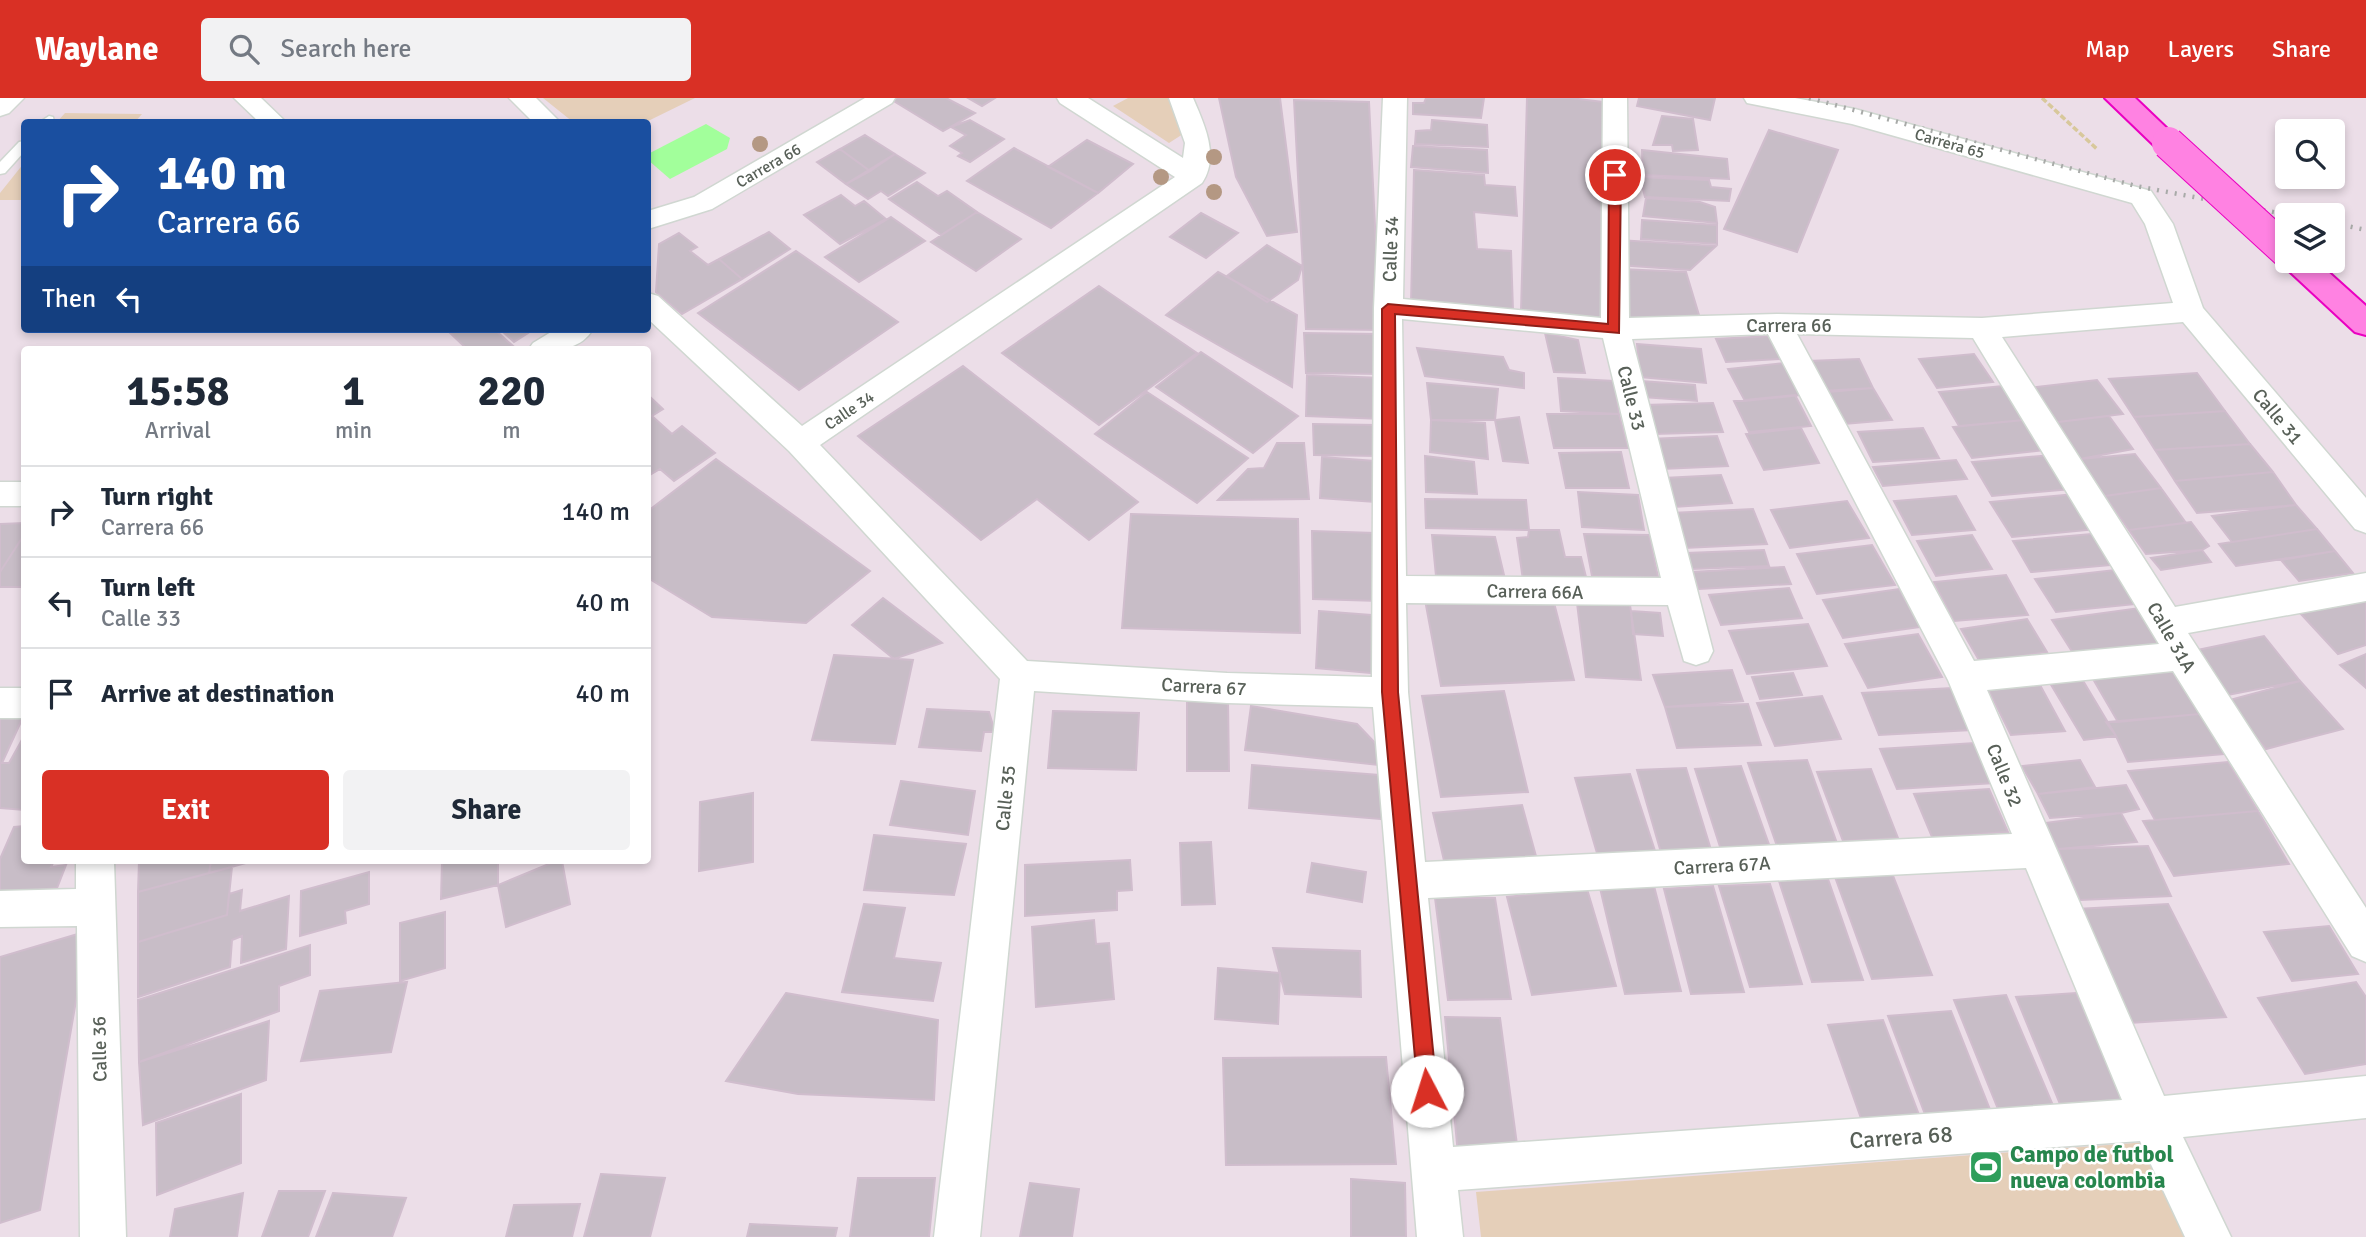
<!DOCTYPE html>
<style>
:root{--surface:#fff;--page:#f2f2f3;--text:#1f2937;--muted:#747a83;--line:#e0e1e3;--accent:#d93025}
body{margin:0;font-family:Signika,sans-serif;background:var(--page);color:var(--text);height:100vh;display:flex;flex-direction:column;font-size:26px;white-space:nowrap}
*{box-sizing:border-box;margin:0}
p{font-size:23px;color:var(--muted)}
.icon{flex:none;width:38px;height:38px;fill:none;stroke:currentColor;stroke-width:2;stroke-linecap:round;stroke-linejoin:round}
.map{position:relative;flex:1;overflow:hidden}
.details{position:absolute;left:21px;top:248px;width:630px;height:518px;display:flex;flex-direction:column;background:var(--surface);border-radius:7px;box-shadow:0 4px 10px #0003}
.details>*{flex:none}
.guide{position:absolute;left:21px;top:21px;width:630px;height:214px;border-radius:7px;box-shadow:0 4px 10px #0003;background:#1a4fa0;color:#fff;overflow:hidden}
.buttons{position:absolute;left:2275px;top:21px;display:grid;gap:14px}
.buttons a{display:grid;place-items:center;width:70px;height:70px;border-radius:7px;background:var(--surface);box-shadow:0 4px 10px #0003;font-size:35px}
.pin{position:absolute;display:grid;place-items:center;width:60px;height:60px;color:#fff;margin:-30px;border:4px solid #fff;border-radius:50%;box-shadow:0 2px 7px #0007}
.me{position:absolute;width:77px;margin:-38px;rotate:355deg;stroke-linejoin:round;filter:drop-shadow(0 0 5px #0008)}
.turn{display:flex;align-items:center;gap:24px;height:147px;padding:0 21px;font-size:32px}
.turn .icon{width:91px;height:91px;stroke-width:2.5}
.turn b{display:block;font-size:49px;line-height:60px}
.then{display:flex;align-items:center;height:66px;padding:0 21px;background:#0003;gap:14px;font-size:26px}
.eta{display:flex;justify-content:space-evenly;align-items:center;height:119px;text-align:center}
.eta b{font-size:42px;font-weight:700;line-height:49px}
.action{display:flex;gap:14px;margin-top:auto;padding:14px 21px}
.action a{flex:1;height:80px;border-radius:7px;background:var(--accent);color:#fff;font-size:28px;font-weight:700;line-height:80px;text-align:center}
.action a+a{background:var(--page);color:var(--text)}
ul{padding:0;list-style:none}
li{display:flex;align-items:center;gap:21px;height:91px;padding:0 21px;border-top:2px solid var(--line)}
li div{flex:1}
li b{display:block;font-size:26px}
li em{font-style:normal}
header{display:flex;align-items:center;gap:42px;box-sizing:border-box;height:98px;padding:0 35px;background:var(--accent);color:#fff}
header strong{font-size:33px}
nav{display:flex;gap:38px;margin-inline-start:auto;font-size:24px}
.search{width:490px;height:63px;background:var(--page);display:flex;align-items:center;gap:18px;box-sizing:border-box;padding:0 24px;border-radius:7px;color:var(--muted);font-size:26px}
.map>svg:first-child{display:block}
</style>
<header>
<strong>Waylane</strong>
<div class="search"><svg class="icon" aria-label="search" viewBox="0 0 24 24"><circle cx="10" cy="10" r="6"/><path d="M15 15l6 6"/></svg>Search here</div>
<nav><a>Map</a><a>Layers</a><a>Share</a></nav>
</header>
<div class="map">
<svg width="2366" height="1139" viewBox="0 0 2366 1139">
<rect width="100%" height="100%" fill="#ecdee8"/>
<path fill="#e5cfb9" d="M543,0h152l-49,24h-73z
M1128,0h42l13,36 -14,9 -56,-37z
M65,15l77,1 -7,8h-78z
M24,65v37h-24v-7z
M2148,1044l43,95h-710l-5,-45z"/>
<path fill="#a2ff9b" d="M706,26l24,14 -3,11 -57,30 -22,-19v-6z"/>
<path fill="#c8bdc7" stroke="#d0bdcd" stroke-width="2" d="M895,0h51l29,15 -32,18 -51,-31z
M968,0h27l-13,8z
M1219,0h61l17,134 -30,4 -31,-59z
M1426,0h58l-3,20 -68,-4v-11h11z
M1527,0h43l33,4 1,219 -83,-10z
M1639,0h76l-5,22 -73,-14z
M1294,2l75,2 11,228 -74,-1z
M1662,18l31,3 5,31 -25,1 -1,-6h-19z
M970,22l34,19 -34,23 -12,-6 4,-3 -12,-7 16,-11 -15,-8z
M1432,22l55,5 1,22 -73,-3 1,-13 15,-1z
M1769,32l69,20 -41,102 -73,-23z
M865,37l30,19 -25,17 -30,-22z
M1087,42l46,24 -35,29 -50,-26z
M1413,48l74,4 1,23 -77,-6z
M1014,50l84,45 -47,35 -84,-47z
M840,51l30,22 -24,13 -29,-22z
M1642,52l85,9 2,20 -86,-4z
M895,56l30,19 -37,23 -7,-5 -13,8 -22,-15z
M1414,72l70,5 1,10 30,2 2,29 -43,-4 3,37 34,2 2,59 -102,-7z
M1640,79l69,3 2,7 20,2 -2,12 -84,-4z
M917,84l21,14 9,-5 30,21 -36,23 -52,-36z
M841,97l14,11 9,-5 22,18 -46,25 -36,-29z
M1646,100l54,4 15,5 2,16 -74,-7z
M977,114l44,27 -45,32 -45,-29z
M1201,115l37,20 -32,25 -36,-21z
M891,119l34,24 -66,41 -34,-25z
M1642,122l75,5v19l-76,-5z
M769,134l21,17 -48,30 -23,-20z
M679,135l18,14 -7,4 18,14 11,-6 23,20 -60,35 -26,-22 3,-48z
M1618,142l98,6 -26,24 -72,-5z
M1267,147l35,21 -4,14 -31,22 -40,-26z
M796,153l102,71 -99,68 -101,-77z
M1620,171l66,3 16,53 -71,-1z
M1218,174l79,43 -5,72 -126,-72z
M1099,188l98,67 -98,72 -97,-72z
M454,231h40l19,17 -6,4h-39l-19,-18z
M500,231h24l4,4 -14,9z
M1304,235l73,1 4,40 -75,-1z
M1545,235l33,7 7,33 -31,-1z
M1770,238l11,23 -55,3 -10,-23z
M1637,246l64,5 5,34 -66,-6z
M1417,250l86,9 6,13 15,3v15l-99,-12z
M1201,254l97,64 -45,37 -97,-66z
M1974,256l19,28 -56,6 -18,-29z
M1859,261l14,29 -51,3 -13,-30z
M1784,265l18,32 -57,6 -17,-32z
M963,268l175,136 -49,38 -52,-41 -56,41 -123,-104z
M2197,275l28,38 -91,6 -25,-38z
M1307,277l75,3 1,41 -77,-3z
M1558,280l56,3 5,33 -58,-3z
M2097,282l26,34 -73,9 -23,-35z
M1641,283l54,4 2,16 -54,-4z
M1427,285l71,6 -3,31h-64z
M2003,288l21,34 -65,6 -20,-34z
M1873,290l19,32 -48,4 -16,-32z
M1147,294l101,66 -51,45 -102,-69z
M648,297l15,14 -11,7 20,18 10,-8 33,27 -41,28 -14,-12 -12,7z
M1795,297l16,31 -62,6 -15,-31z
M1713,305l10,29 -69,2 -9,-29z
M2225,313l25,33 -95,6 -21,-33z
M1547,316h72l9,34h-74z
M2109,318l24,33 -53,10 -30,-36z
M1519,319l9,46 -25,-2 -8,-41z
M1431,322l54,3 3,36 -58,-7z
M2024,322l21,30 -73,8 -19,-31z
M1313,326l63,1 2,31 -64,-1z
M1801,330l18,35 -55,7 -18,-36z
M1923,330l16,30 -66,4 -15,-30z
M1717,338l11,30 -67,3 -11,-30z
M1277,345h27l5,56 -91,1 30,-31 16,-1z
M2250,346l23,28 -98,9 -20,-31z
M1621,354l8,36h-63l-7,-35z
M2135,356l26,34 -56,8 -25,-37z
M2052,357l21,34 -81,7 -20,-34z
M1425,358l49,6 3,32 -51,-2z
M1322,359l53,4v41l-55,-4z
M716,361l154,112 -64,52 -94,-6 -64,-39v-67z
M1956,362l11,19 -84,7 -10,-19z
M2273,374l23,33 -99,8 -22,-32z
M1721,377l11,28 -58,4 -10,-29z
M2161,390l25,35 -57,7 -24,-34z
M1578,394l60,3 6,35 -62,-3z
M2075,396l23,35 -86,8 -22,-35z
M1956,398l19,34 -63,5 -18,-34z
M1425,401l101,1 3,30 -103,-2z
M1847,403l22,37 -79,10 -19,-38z
M2296,407l21,24 -85,13 -20,-26z
M1753,411l14,35 -83,4 -12,-35z
M1131,416l167,5 2,114 -178,-5z
M2191,424l18,24 -7,4 -56,4 -17,-24z
M24,425v12l-24,37v-48z
M2317,431l18,22 -99,15 -17,-22z
M1529,432h30l6,27h16l6,24 -64,-1 -6,-42 11,-1z
M1312,433l63,2 4,68 -66,-2z
M2103,435l20,31 -92,8 -18,-31z
M1584,436l65,1 9,42 -66,-1z
M24,437v52h-24v-15z
M1432,437l63,2 9,38 -67,11z
M1972,437l20,34 -56,7 -19,-35z
M1872,447l23,40 -78,9 -20,-40z
M1764,452l5,16 -77,3 -5,-16z
M2202,452l9,12 -50,8 -10,-12z
M2335,453l18,22 -54,8 -18,-21z
M1784,469l7,17 -92,5 -7,-17z
M2124,471l22,34 -90,9 -21,-33z
M2006,477l22,40 -74,6 -20,-39z
M1789,490l13,30 -81,7 -12,-30z
M1899,491l21,38 -77,11 -20,-38z
M1552,497l22,85 -133,6 -16,-86z
M2363,497l3,3v47l-28,9 -38,-41z
M883,500l59,45 -48,16 -42,-34z
M1577,505l53,2 11,75 -55,-3z
M2147,509l28,40 -97,14 -26,-41z
M1319,513l65,5 -3,58 -65,-6z
M1631,513l29,2 3,23 -30,-2z
M2027,521l20,33 -67,10 -19,-33z
M1808,526l19,42 -80,8 -18,-43z
M1918,536l24,43 -74,11 -23,-44z
M2264,538l36,45 -72,14 -35,-44z
M2366,556v34l-26,-23z
M834,557l79,5 -18,84 -83,-4z
M2168,566l32,50 -82,8 -29,-50z
M1732,572l11,31 -78,6 -12,-32z
M1793,575l9,22 -42,4 -8,-22z
M2082,581l34,57 -32,4 -34,-57z
M2300,583l43,48 -77,20 -40,-48z
M2040,587l25,46 -54,4 -23,-46z
M1952,590l19,42 -92,5 -17,-42z
M1504,593l24,101 -87,5 -19,-101z
M1822,598l19,43 -66,7 -18,-43z
M1187,603h41l1,70h-42z
M1748,606l13,41 -84,3 -12,-41z
M1251,608l106,18 21,22v19l-133,-15z
M927,611l62,3 6,20h-11l-3,19 -62,-4z
M1053,613l86,2 -3,57 -88,-2z
M2200,616l26,40 -98,8 -12,-26 -10,-14z
M24,617l-22,48h-2v-47z
M24,638v74l-24,-2v-45h9z
M1975,645l19,40 -97,6 -17,-40z
M1807,662l31,86 -60,3 -30,-86z
M2080,662l15,27 -57,7 -16,-28z
M2228,664l30,49 -103,9 -27,-49z
M1252,667l140,11v44l-143,-12z
M1741,668l30,84 -49,3 -27,-84z
M1686,670l26,85 -50,3 -25,-86z
M1871,671l27,69 -55,3 -26,-69z
M1630,676l26,80 -57,6 -24,-82z
M901,683l74,10 -7,44 -78,-10z
M2126,687l13,24 -18,4 -71,5 -12,-24z
M1989,691l19,43 -76,5 -18,-43z
M753,695v69l-54,9 1,-69z
M1522,707l14,51 -91,9 -12,-52z
M2258,713l31,53 -115,12 -31,-55z
M2121,715l16,29 -79,7 -13,-26z
M24,728v35h30l-3,6 15,-2 -9,23 -57,5v-34l14,-32z
M874,737l92,9 -12,51 -90,-5z
M1211,744l4,62 -33,1 -2,-62z
M2148,748l23,50 -91,4 -22,-51z
M1130,762l2,30 -15,1v19l-92,6v-51z
M139,763h72l-2,12 -71,19z
M211,763h42l-44,12z
M442,763h56v24l-57,14z
M556,763h6l8,43 -64,23 -8,-42z
M1312,765l54,9 -4,30 -55,-10z
M232,769l-5,48 -89,27v-50z
M369,774v32l-24,7 1,12 -46,13 1,-45z
M1892,775l40,102 -60,4 -37,-102z
M1828,781l35,101 -51,2 -33,-101z
M1770,786l32,100 -52,3 -31,-101z
M1654,788l27,105 -56,3 -25,-106z
M1713,788l31,106 -53,2 -27,-105z
M1587,791l29,97 -84,9 -25,-98z
M242,792l-2,21 49,-15 -3,53 -45,14 1,-27 -10,4 -2,27 -92,30v-55l89,-27 2,-21z
M1435,800h60l16,101 -63,1z
M864,806l41,4 -11,50 47,5 -8,38 -91,-9z
M2168,806l58,113 -97,6 -52,-114z
M445,814v56l-45,13v-58z
M1094,822l2,24 13,-1 5,56 -78,8 -4,-80z
M2329,828l29,48 -66,7 -28,-49z
M88,833l-48,279 -40,13v-266z
M310,847v30l-31,11v25l-140,51 -1,-62z
M1273,850l87,3 1,46 -76,-3z
M1218,870l62,5 -2,51 -63,-5z
M407,884l-16,70 -90,9 19,-70z
M2356,884l10,15v67l-61,10 -47,-76z
M786,895l152,27 -4,80 -136,-6 -72,-13z
M2076,895l50,111 -64,5 -46,-112z
M2006,897l49,115 -55,4 -46,-114z
M1951,913l40,101 -65,5 -38,-101z
M1445,919l55,1 18,134 -60,2z
M1883,922l38,100 -58,4 -35,-99z
M269,923l-3,59 -123,45 -4,-63z
M1386,959l10,107 -170,1 -3,-107z
M241,996v69l-84,32 -1,-72z
M601,1076l64,4 -15,59h-66z
M858,1080h77l-6,59h-79z
M1351,1081l54,4 1,54h-55z
M1030,1085l49,6 -7,48h-52z
M279,1093h46l-17,46h-46z
M243,1095l-6,44h-67l5,-28z
M333,1095l73,5 -14,39h-76z
M580,1106l-8,33h-66l8,-32z
M750,1126l87,4 -2,9h-88z"/>
<g fill="none" stroke-linecap="round" stroke-linejoin="round">
<g stroke="#d0d7d1" stroke-width="3">
<path id="lane" d="M49,18l4,1 1,5h-14z
M24,43v11l-19,21 -5,1v-12l19,-20z"/>
</g>
<g stroke="#d0d7d1" stroke-width="3">
<path id="street" d="M0,0h24l-15,15 -9,3z
M234,0h27l25,24h-27z
M509,0h27l24,24h-27z
M865,0h30l-3,5 -180,106 -64,20v-18l46,-14z
M1057,0h31l95,60 2,-15 -16,-45h24c11,26 27,58 9,85l-382,262 207,216 200,12 145,4 2,-369 9,-210h24l-4,201 198,19 2,-220h24l2,220 148,-4 205,4 191,-15 -28,-79 -13,-21 -280,-79 -105,-21 -3,-5h51l60,11 296,82 22,33 30,84 163,190v35l-11,-4 -172,-207 -181,15 173,270 191,-34v28l-178,32 178,275v54l-14,-6 -179,-285 -186,19 177,406 202,-20v42l-183,19 48,100h-46l-45,-96 -682,49 5,47h-46l-44,-530 -146,-4 -193,-12 -54,546h-46l66,-558 -211,-228 -141,-132v-26l10,3 144,130 373,-249 -115,-74zM1402,221l201,19 58,240 -255,-2zM1768,236l180,346 64,154 -587,28 -17,-170 -2,-89 262,2 16,56 12,4 12,-4 5,-10 -81,-312zM1797,236l176,4 186,306 -185,17zM2026,770l96,232 -669,47 -25,-249z
M556,231h37c-14,24 -41,21 -65,21l5,-7z
M0,384h24v24h-24z
M0,590h24v30h-24z
M76,763h38l12,376h-46l-3,-311 -77,1v-36l76,-2z"/>
</g>
<g stroke="#ea00c1" stroke-width="4">
<path id="highway" d="M2105,0h30l47,45 -4,6 -10,3 -10,-3z
M2287,155v8h29l50,45v29l-11,-3 -69,-64 -4,-7z"/>
</g>
<path stroke="#d8c89b" stroke-width="3.5" stroke-dasharray="6 2.5" stroke-linecap="butt" d="M2042,0l56,52"/>
<use href="#lane" fill="#fff" fill-rule="evenodd"/>
<use href="#street" fill="#fff" fill-rule="evenodd"/>
<use href="#highway" fill="#ff82e2" fill-rule="evenodd"/>
<path stroke="#a8aaa8" stroke-width="4.5" stroke-dasharray="2 7" stroke-linecap="butt" d="M1809,0l327,88 153,29
M2333,125l33,7"/>
<g stroke="#ea00c1" stroke-width="34" stroke-linecap="butt">
<path id="highway-bridge" d="M2168,45l119,109"/>
</g>
<use href="#highway-bridge" stroke="#ff82e2" stroke-width="32"/>
</g>
<g fill="#b49883">
<circle cx="760" cy="46" r="8"/>
<circle cx="1214" cy="59" r="8"/>
<circle cx="1161" cy="79" r="8"/>
<circle cx="1214" cy="94" r="8"/>
</g>
<path fill="#d93025" stroke="#8d1f18" stroke-width="2" d="M1615,73l6,4 -2,158 -224,-19 3,378 39,399 -3,7 -7,3 -7,-3 -2,-7 -36,-399v-383l6,-5 220,20 1,-149z"/>
<defs>
<g id="stadium-square" transform="scale(1.75)"><rect x="-9" y="-9" width="18" height="18" rx="4" fill="#2e9e5b" stroke="#fff"/><path d="M0-5a6.5 5 0 1 0 0 10a6.5 5 0 1 0 0-10ZM-3.5-1.8h7v3.6h-7Z" fill="#fff"/></g>
</defs>
<g fill-rule="evenodd">
<use href="#stadium-square" x="1986" y="1069"/>
</g>
<g text-anchor="middle" stroke-width="5" stroke-linejoin="round" paint-order="stroke">
<g font-size="16" fill="#586058" stroke="#fff">
<text transform="translate(1950 45) rotate(16)" y="6">Carrera 65</text>
<text transform="translate(768 67) rotate(-30)" y="6">Carrera 66</text>
<text transform="translate(849 312) rotate(-34)" y="6">Calle 34</text>
</g>
<g font-size="19" fill="#586058" stroke="#fff">
<text transform="translate(1390 151) rotate(-88)" y="7">Calle 34</text>
<text x="1789" y="234">Carrera 66</text>
<text transform="translate(1632 300) rotate(76)" y="7">Calle 33</text>
<text transform="translate(2278 318) rotate(50)" y="7">Calle 31</text>
<text transform="translate(1535 493) rotate(1)" y="7">Carrera 66A</text>
<text transform="translate(2172 539) rotate(60)" y="7">Calle 31A</text>
<text transform="translate(1204 588) rotate(3)" y="7">Carrera 67</text>
<text transform="translate(2005 677) rotate(68)" y="7">Calle 32</text>
<text transform="translate(1005 700) rotate(-84)" y="7">Calle 35</text>
<text transform="translate(1722 767) rotate(-3)" y="7">Carrera 67A</text>
<text transform="translate(99 951) rotate(-91)" y="7">Calle 36</text>
</g>
<g font-size="23" fill="#586058" stroke="#fff">
<text transform="translate(1901 1039) rotate(-4)" y="8">Carrera 68</text>
</g>
<g font-size="23" font-weight="bold" fill="#27864d" stroke="#fff" text-anchor="start">
<text x="2010" y="1064">Campo de futbol<tspan x="2010" dy="26">nueva colombia</tspan></text>
</g>
</g>
</svg>
<div class="buttons">
<a><svg class="icon" aria-label="search" viewBox="0 0 24 24"><circle cx="10" cy="10" r="6"/><path d="M15 15l6 6"/></svg></a>
<a><svg class="icon" aria-label="layers" viewBox="0 0 24 24"><path d="M12 4l9 5-9 5-9-5zM3 14l9 5 9-5"/></svg></a>
</div>
<div class="pin" style="left:1615px;top:77px;background:#d93025"><svg class="icon" aria-label="arrive" viewBox="0 0 24 24"><path d="M6 21V4h12l-3 4 3 4H6"/></svg></div>
<svg class="me" style="left:1427px;top:993px" viewBox="-20 -20 40 40"><circle r="19" fill="#fff"/><path d="M0-13L10 11 0 6-10 11z" fill="#d93025"/></svg>
<div class="guide">
<div class="turn"><svg class="icon" aria-label="right" viewBox="0 0 24 24"><path d="M7 20v-9h11M14 6l5 5-5 5"/></svg><div><b>140 m</b>Carrera 66</div></div>
<div class="then">Then<svg class="icon" aria-label="left" viewBox="0 0 24 24"><path d="M17 20v-9H6M10 6l-5 5 5 5"/></svg></div>
</div>
<section class="details">
<div class="eta">
<div><b>15:58</b><p>Arrival</p></div>
<div><b>1</b><p>min</p></div>
<div><b>220</b><p>m</p></div>
</div>
<ul>
<li><svg class="icon" aria-label="right" viewBox="0 0 24 24"><path d="M7 20v-9h11M14 6l5 5-5 5"/></svg><div><b>Turn right</b><p>Carrera 66</p></div><em>140 m</em></li>
<li><svg class="icon" aria-label="left" viewBox="0 0 24 24"><path d="M17 20v-9H6M10 6l-5 5 5 5"/></svg><div><b>Turn left</b><p>Calle 33</p></div><em>40 m</em></li>
<li><svg class="icon" aria-label="arrive" viewBox="0 0 24 24"><path d="M6 21V4h12l-3 4 3 4H6"/></svg><div><b>Arrive at destination</b></div><em>40 m</em></li>
</ul>
<div class="action"><a>Exit</a><a>Share</a></div>
</section>
</div>
